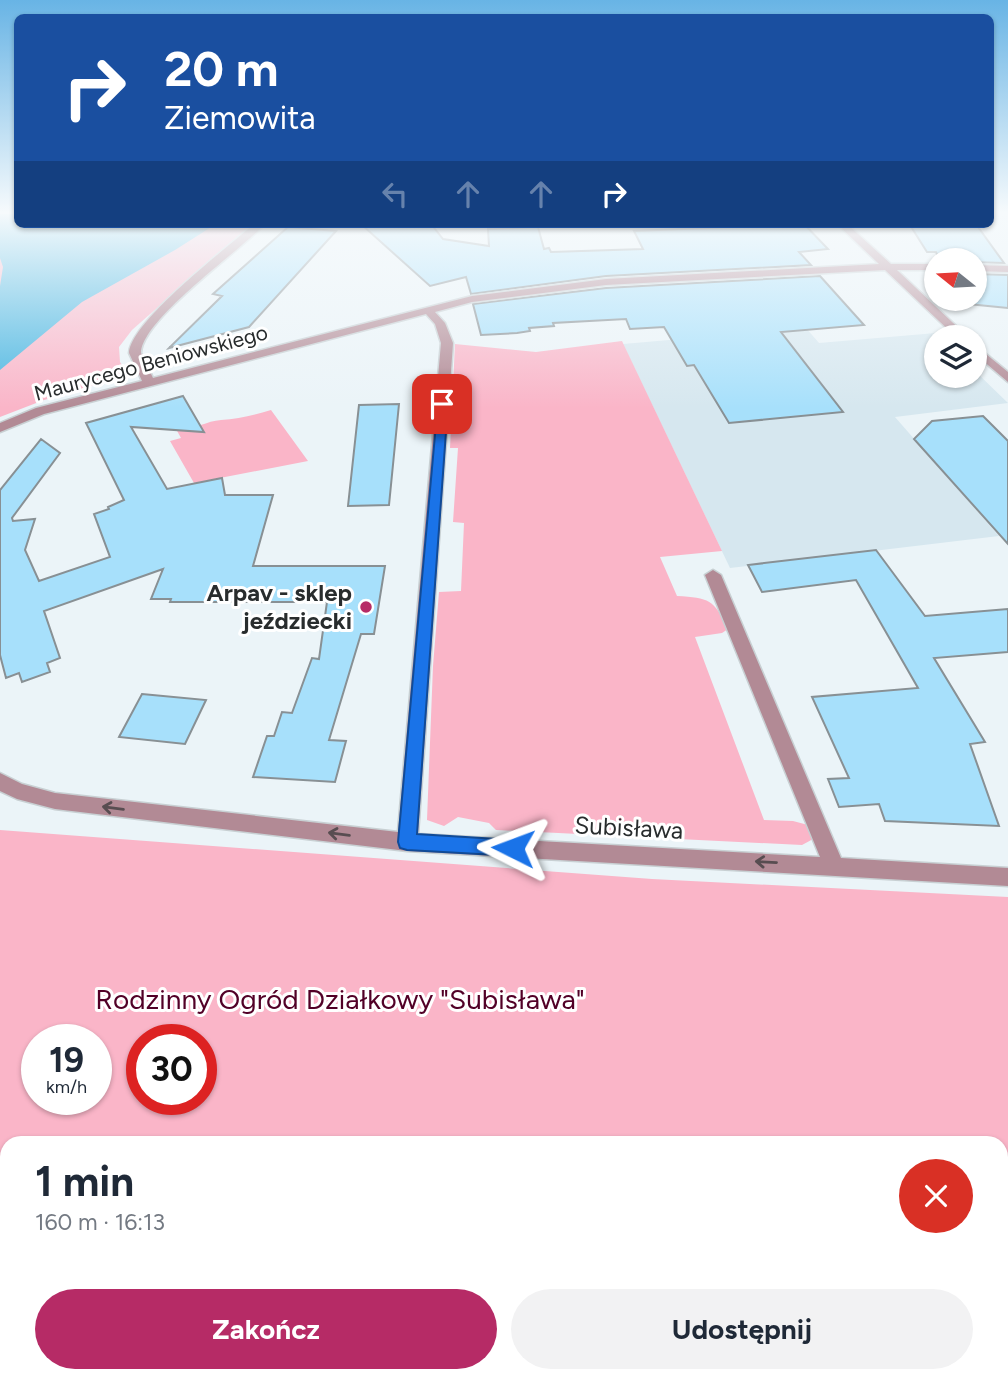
<!DOCTYPE html>
<html lang="pl">
<meta charset="utf-8">
<style>
:root{--surface:#fff;--page:#f2f2f3;--text:#1f2937;--muted:#747a83;--accent:#b62b66}
body{margin:0;font-family:Figtree,sans-serif;background:var(--page);color:var(--text);height:100vh;display:flex;flex-direction:column;font-size:26px;white-space:nowrap}
*{box-sizing:border-box;margin:0}
p{font-size:23px;color:var(--muted)}
.icon{flex:none;width:38px;height:38px;fill:none;stroke:currentColor;stroke-width:2;stroke-linecap:round;stroke-linejoin:round}
.map{position:relative;flex:1;overflow:hidden}
.details{position:absolute;left:0px;top:1136px;width:1008px;height:247px;display:flex;flex-direction:column;background:var(--surface);border-radius:21px 21px 0 0;box-shadow:0 2px 5px #0004}
.details>*{flex:none}
.banner{position:absolute;left:14px;top:14px;width:980px;height:214px;border-radius:10px;box-shadow:0 2px 5px #0004;background:#1a4fa0;color:#fff;overflow:hidden}
.needle{width:46px;rotate:288deg}
.fabs{position:absolute;left:924px;top:248px;display:grid;gap:14px}
.fabs a{display:grid;place-items:center;width:63px;height:63px;border-radius:50%;background:var(--surface);box-shadow:0 2px 5px #0004;font-size:35px}
.speed{position:absolute;left:21px;top:1024px;display:flex;gap:14px;font-size:35px;font-weight:700;text-align:center}
.speed>*{display:grid;place-content:center;width:91px;height:91px;border-radius:50%;background:var(--surface);box-shadow:0 2px 5px #0004;line-height:1}
.speed small{font-size:18px;font-weight:400}
.speed .limit{border:10px solid #d22;background:#fff;color:#111}
.pin{position:absolute;display:grid;place-items:center;width:60px;height:60px;color:#fff;margin:-30px;border-radius:14px;box-shadow:0 4px 10px #0006}
.me{position:absolute;width:77px;margin:-38px;rotate:273deg;stroke-linejoin:round;filter:drop-shadow(0 0 5px #0008)}
.turn{display:flex;align-items:center;gap:24px;height:147px;padding:0 35px;font-size:32px}
.turn .icon{width:91px;height:91px;stroke-width:2.5}
.turn b{display:block;font-size:49px;line-height:60px}
.lanes{display:flex;align-items:center;height:66px;padding:0 35px;background:#0003;justify-content:center;gap:35px;direction:ltr}
.lanes .off{opacity:.35}
.round{display:grid;place-items:center;flex:none;width:74px;height:74px;border-radius:37px;background:var(--page)}
.headline{display:flex;align-items:center;justify-content:space-between;height:119px;padding:0 35px}
h1{font-size:42px;font-weight:700;line-height:52px}
.primary-button{display:flex;gap:14px;margin-top:auto;padding:14px 35px}
.primary-button a{flex:1;height:80px;border-radius:42px;background:var(--accent);color:#fff;font-size:28px;font-weight:700;line-height:80px;text-align:center}
.primary-button a+a{background:var(--page);color:var(--text)}
.map>svg:first-child{display:block}
</style>
<div class="map">
<svg width="1008" height="1382" viewBox="0 0 1008 1382">
<rect width="100%" height="100%" fill="#ebf4f8"/>
<path fill="#d6e7ef" d="M806,328l13,15 117,-10 5,5h-5v38h39v-5l33,32 -113,14 104,119 -269,32 -107,-224z
M0,1368l7,1v7h43l44,6h-94z"/>
<path fill="#fab5c8" fill-rule="evenodd" d="M0,214h17l1,10h234l-120,106 -13,17 1,15 6,9 -5,2 -2,5 -75,22 -44,17z
M622,341l100,210 -62,6 17,39c32,2 37,3 51,33l-6,4 -27,4 69,183 29,1 15,4 7,13 -13,7 -306,-15 -7,-7 -31,-6 -14,9 -17,-6 6,-154 6,-74 22,-1 3,-68 -11,-1 5,-74h-8l5,-104 81,8z
M271,410l37,51 -114,22 -24,-42 11,-3 -5,-9c15,3 29,-8 45,-9 17,-1 33,-5 50,-10z
M0,830l652,49 356,18v485h-914l-44,-6h951v-233h-994v226l-7,-1zM37,1040h59v59h-59zM142,1040h59v59h-59z"/>
<path fill="#49b5e0" d="M0,214h17l1,10h198l-41,26 -93,52 -82,68v-84l3,-19 -3,-9z"/>
<path fill="#a7e0fb" stroke="#889094" stroke-width="2" d="M361,224h70l12,15 46,7 -1,-17 50,-2 6,22 5,-1 2,4 92,-3 -9,-18 170,-7 24,25 -29,3 12,13 -205,11 -135,18 -5,-17 -36,9z
M910,225l68,2 26,36 -64,-2 -4,-9h-9z
M288,227l48,4 -87,96 -80,21 53,-52 -9,-2z
M975,274l33,1v33l-40,-4 -4,-5h11z
M820,276l44,49 -83,7 62,80 -114,11 -35,-58 -7,1 -23,-39 -34,2 -4,-10 -73,4 1,3 -25,2 1,3 -13,2 -36,2 -8,-31 133,-16z
M183,396l21,36 -73,-5 36,62 55,-11 3,17h48l-20,71h132l-11,68h-13l-32,106 17,1 -11,41 -82,-5 14,-41h7l8,-24 10,1 20,-55 7,1 8,-57h-157l1,-3h-20l12,-30 -119,42 16,47 -13,5 3,9 -28,10 -3,-9 -13,5 -6,-23v-165l41,-51 19,14 -48,65 1,3 22,-2 -10,31 14,31 71,-24 -16,-43 15,-5 -1,-2 16,-7 -38,-77z
M399,404l-10,101 -41,1 11,-101z
M983,416l25,25v103l-94,-105 18,-18z
M876,550l49,66 83,-7v43l-74,6 51,84 -15,2 29,82 -114,-5 -6,-17 -40,3 -11,-28 21,-1 -37,-81 106,-9 -62,-108 -94,12 -14,-27z
M142,694l64,6 -21,44 -66,-7z"/>
<g fill="none" stroke-linecap="round" stroke-linejoin="round">
<g stroke="#c8d0d3" stroke-width="3">
<path id="minor" d="M254,224h11c-25,27 -123,95 -124,129l12,25 319,-82 134,-17 273,-15 -42,-40h10l44,40h45v6h-39l72,68h-12l-72,-68 -279,15 -134,17 -37,10 10,11 8,20 -35,491 402,23 -115,-282 8,-5 8,5 120,283 167,10v18l-601,-35 -352,-42 -38,-10 -17,-8v-18l22,11 33,9 343,39 43,-489 -6,-19 -9,-10 -382,100 -44,18v-9l36,-15 106,-27 -13,-28c2,-32 99,-106 125,-129z
M975,265l33,1v6l-33,-1z
M975,345l33,27v10l-33,-28z"/>
</g>
<use href="#minor" fill="#b28a95" fill-rule="evenodd"/>
</g>
<defs><path id="oneway-shaft" d="M-6 0H5M1.5-3L5.5 0L1.5 3" fill="none" stroke-width="1.6" stroke-linecap="round" stroke-linejoin="round" transform="scale(1.75)"/></defs>
<g stroke="#584d51">
<use href="#oneway-shaft" transform="translate(113 808) rotate(-173)"/>
<use href="#oneway-shaft" transform="translate(339 834) rotate(-173)"/>
<use href="#oneway-shaft" transform="translate(766 862) rotate(-177)"/>
</g>
<linearGradient id="sky" x2="0" y2="1"><stop stop-color="#68b4e5"/><stop offset="0.52" stop-color="#f6fafc"/><stop offset="1" stop-color="#f6fafc" stop-opacity="0"/></linearGradient>
<rect width="1008" height="408" fill="url(#sky)"/>
<path fill="#1a73e8" stroke="#114b97" stroke-width="2" d="M438,402l10,2 -31,430 96,6 6,2 3,6 -3,6 -6,2 -106,-6 -7,-2 -2,-6z"/>
<circle fill="#b62b66" stroke="#fff" stroke-width="2.5" cx="366" cy="607" r="7"/>
<g text-anchor="middle" stroke-width="6" stroke-linejoin="round" paint-order="stroke">
<g font-size="21" fill="#282c2d" stroke="#fff">
<text transform="translate(151 363) rotate(-15)" y="7">Maurycego Beniowskiego</text>
</g>
<g font-size="24" font-weight="bold" fill="#282c2d" stroke="#fff" text-anchor="end">
<text x="352" y="601">Arpav - sklep<tspan x="352" dy="28">jeździecki</tspan></text>
</g>
<g font-size="24" fill="#282c2d" stroke="#fff">
<text transform="translate(629 828) rotate(3)" y="8">Subisława</text>
</g>
<g font-size="28" fill="#520027" stroke="#fff">
<text x="340" y="1009">Rodzinny Ogród Działkowy "Subisława"</text>
</g>
</g>
</svg>
<div class="fabs">
<a><svg class="needle" viewBox="-14 -14 28 28"><path d="M0-13l5 13h-10z" fill="#e53935"/><path d="M0 13l5-13h-10z" fill="#747a83"/></svg></a>
<a><svg class="icon" aria-label="layers" viewBox="0 0 24 24"><path d="M12 4l9 5-9 5-9-5zM3 14l9 5 9-5"/></svg></a>
</div>
<div class="speed"><div>19<small>km/h</small></div><div class="limit">30</div></div>
<div class="pin" style="left:442px;top:404px;background:#d93025"><svg class="icon" aria-label="arrive" viewBox="0 0 24 24"><path d="M6 21V4h12l-3 4 3 4H6"/></svg></div>
<svg class="me" style="left:513px;top:848px" viewBox="-20 -20 40 40"><path d="M0-17L14 15 0 8-14 15z" fill="#1a73e8" stroke="#fff" stroke-width="4"/></svg>
<div class="banner">
<div class="turn"><svg class="icon" aria-label="right" viewBox="0 0 24 24"><path d="M7 20v-9h11M14 6l5 5-5 5"/></svg><div><b>20 m</b>Ziemowita</div></div>
<div class="lanes"><svg class="icon off" aria-label="left" viewBox="0 0 24 24"><path d="M17 20v-9H6M10 6l-5 5 5 5"/></svg><svg class="icon off" aria-label="ahead" viewBox="0 0 24 24"><path d="M12 20V5M6 11l6-6 6 6"/></svg><svg class="icon off" aria-label="ahead" viewBox="0 0 24 24"><path d="M12 20V5M6 11l6-6 6 6"/></svg><svg class="icon" aria-label="right" viewBox="0 0 24 24"><path d="M7 20v-9h11M14 6l5 5-5 5"/></svg></div>
</div>
<section class="details">
<div class="headline"><div><h1>1 min</h1><p>160 m · 16:13</p></div><a class="round" style="background:#d93025;color:#fff"><svg class="icon" aria-label="close" viewBox="0 0 24 24"><path d="M6 6l12 12M18 6L6 18"/></svg></a></div>
<div class="primary-button"><a>Zakończ</a><a>Udostępnij</a></div>
</section>
</div>
